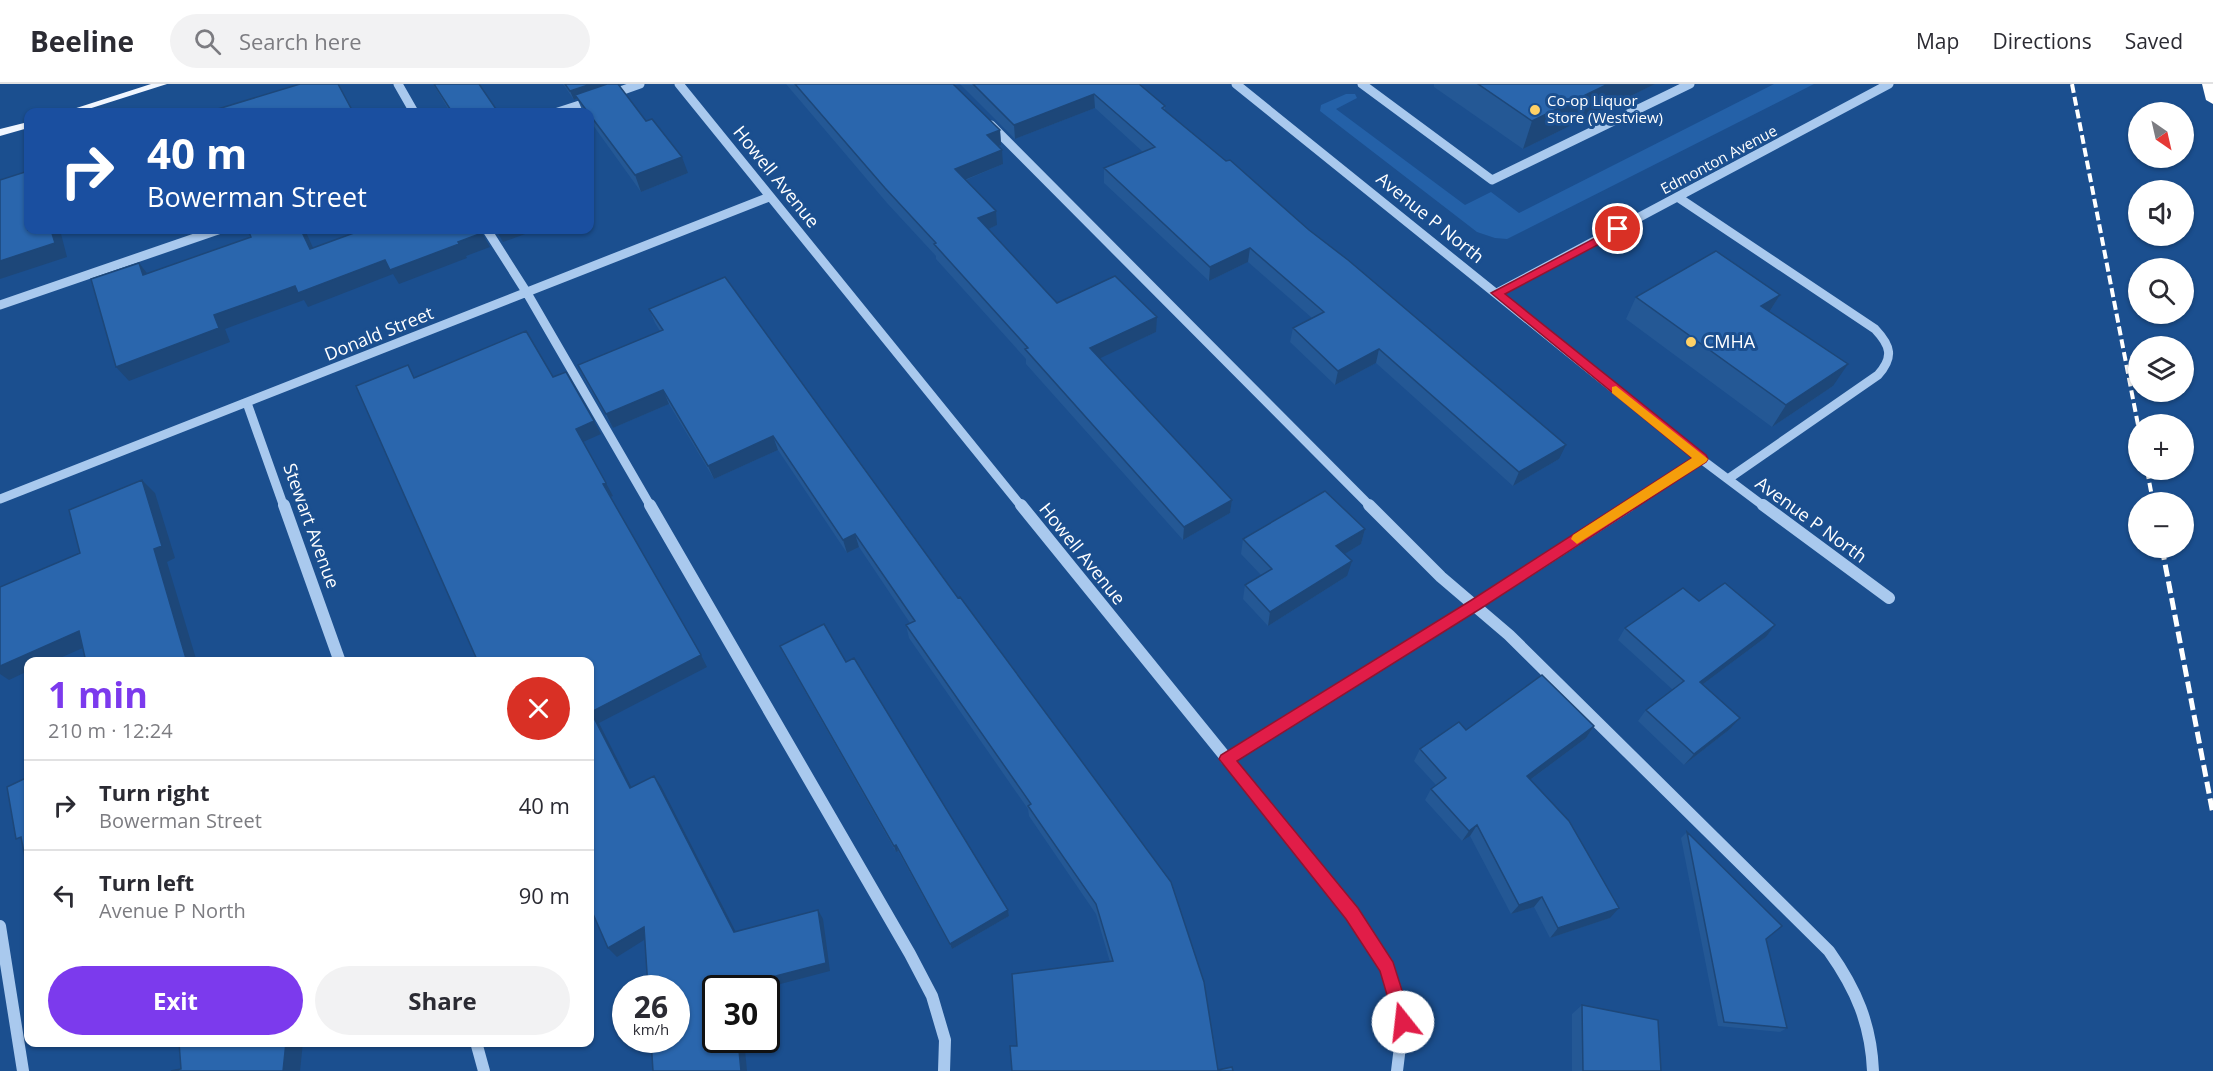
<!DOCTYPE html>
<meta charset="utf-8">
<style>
:root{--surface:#fff;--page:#f2f2f3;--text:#2b2b33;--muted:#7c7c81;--line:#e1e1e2;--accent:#7c3aed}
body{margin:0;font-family:"Open Sans",sans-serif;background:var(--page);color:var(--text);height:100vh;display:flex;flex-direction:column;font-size:22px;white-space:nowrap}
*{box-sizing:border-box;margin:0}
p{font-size:20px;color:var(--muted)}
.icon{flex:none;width:33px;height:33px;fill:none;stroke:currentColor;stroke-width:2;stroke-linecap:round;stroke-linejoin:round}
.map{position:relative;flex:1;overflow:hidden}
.sheet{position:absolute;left:24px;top:573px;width:570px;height:390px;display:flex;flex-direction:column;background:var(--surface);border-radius:12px;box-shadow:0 2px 4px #0004}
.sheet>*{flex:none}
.guide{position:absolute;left:24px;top:24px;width:570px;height:126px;border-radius:12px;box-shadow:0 2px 4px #0004;background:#1a4fa0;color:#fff;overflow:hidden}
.needle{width:39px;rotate:146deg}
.tools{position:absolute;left:2128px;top:18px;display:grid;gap:12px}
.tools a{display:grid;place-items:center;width:66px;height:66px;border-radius:50%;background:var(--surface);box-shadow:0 2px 4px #0004;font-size:30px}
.speed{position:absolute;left:612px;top:891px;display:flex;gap:12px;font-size:30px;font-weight:700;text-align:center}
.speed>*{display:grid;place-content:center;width:78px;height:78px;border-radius:50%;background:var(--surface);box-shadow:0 2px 4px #0004;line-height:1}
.speed small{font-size:15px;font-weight:400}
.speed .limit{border:3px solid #111;border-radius:9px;background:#fff;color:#111}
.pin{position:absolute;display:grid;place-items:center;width:51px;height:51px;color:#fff;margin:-26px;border:3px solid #fff;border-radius:50%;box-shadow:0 2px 6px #0007}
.me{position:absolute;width:66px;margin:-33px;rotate:344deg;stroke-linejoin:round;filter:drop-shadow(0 0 4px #0008)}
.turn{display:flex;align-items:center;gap:21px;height:126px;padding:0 24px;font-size:27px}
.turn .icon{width:78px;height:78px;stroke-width:2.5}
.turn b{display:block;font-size:42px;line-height:51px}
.round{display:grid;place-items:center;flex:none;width:63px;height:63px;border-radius:32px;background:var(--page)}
.headline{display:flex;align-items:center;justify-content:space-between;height:102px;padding:0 24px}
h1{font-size:36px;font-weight:700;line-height:45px;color:var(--accent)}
.cta{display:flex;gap:12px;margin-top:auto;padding:12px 24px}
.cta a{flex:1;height:69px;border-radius:36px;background:var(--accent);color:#fff;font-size:24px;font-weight:700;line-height:69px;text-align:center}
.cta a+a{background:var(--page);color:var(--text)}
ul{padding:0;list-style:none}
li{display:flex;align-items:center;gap:18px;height:90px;padding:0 24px;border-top:2px solid var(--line)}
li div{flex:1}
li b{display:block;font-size:22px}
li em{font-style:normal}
header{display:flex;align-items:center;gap:36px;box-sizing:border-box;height:84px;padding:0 30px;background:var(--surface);border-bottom:2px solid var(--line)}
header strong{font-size:28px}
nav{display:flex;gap:33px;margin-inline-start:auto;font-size:21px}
.search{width:420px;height:54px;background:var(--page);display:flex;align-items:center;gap:15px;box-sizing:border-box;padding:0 21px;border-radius:33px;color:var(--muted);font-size:22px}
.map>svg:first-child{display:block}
</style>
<header>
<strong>Beeline</strong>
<div class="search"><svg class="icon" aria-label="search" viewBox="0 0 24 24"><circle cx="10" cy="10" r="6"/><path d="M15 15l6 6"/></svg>Search here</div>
<nav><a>Map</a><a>Directions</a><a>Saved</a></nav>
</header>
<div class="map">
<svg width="2213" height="987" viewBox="0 0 2213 987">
<rect width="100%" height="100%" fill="#1b4f8f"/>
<path fill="#2461a8" d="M1774,0h40l-307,155 -12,-1 -18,-6 -157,-121 1,-6 25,-11h9l2,4 -21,11 129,96 26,-13 28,21z"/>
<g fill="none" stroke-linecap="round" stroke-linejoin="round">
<path stroke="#a9c9ee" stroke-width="9" d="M398,0l16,28
M679,0l343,423
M1236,0l465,375 64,48
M1362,0l130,96 198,-96
M609,11l31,-11
M558,28l34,-11
M991,41l380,382
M1679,114l196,131c16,17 19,28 3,46l-150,104
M487,146l40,63 124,214
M1497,209l392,-209
M0,221l218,-75
M247,319l37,104
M0,415l769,-302
M1627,423l74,-48"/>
<path stroke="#a9c9ee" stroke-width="12" d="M284,421l56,157
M650,421l260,449 22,42 13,44 -1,31
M1021,421l331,408 35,55 16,54 -6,49
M1369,421l72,72 68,58 320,316c27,38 42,73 44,120
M1763,421l126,93
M1226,675l249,-154 155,-100
M0,842l23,145
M476,958l8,29"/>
<path fill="#f0f6ff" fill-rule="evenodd" d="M151,0h16l-88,28h-15z
M28,38v6l-28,8v-7z"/>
<path fill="#fff" fill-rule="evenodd" d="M2202,0h11v20l-7,-4z"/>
<path stroke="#fff" stroke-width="4" stroke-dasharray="9 4" stroke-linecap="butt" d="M2072,0l67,346
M2147,386l6,32"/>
<path stroke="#fff" stroke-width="5" stroke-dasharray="12 5" stroke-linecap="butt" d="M2162,464l51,266"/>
</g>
<path fill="#245895" d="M433,0h46l19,28h-48z
M563,0h55l28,37 42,52 -47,19 -51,-71v-9h-7l-6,-14 -3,2z
M786,0h167l47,46 1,15 -3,1 5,18 -37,16 31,45 -9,4 69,74 99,29 -57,26 133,142 -2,13 -47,27 -157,-176v-5l-90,-100v-3l-49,-53z
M960,0h179l26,22v4l394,349 -46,27 -137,-123 -41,22 -45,-43 3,-14 19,-10 -64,-56 -39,19 -105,-98v-15l39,-16 -48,-44 -80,31z
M1434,0h221l-132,65 -89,-62z
M725,193l233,321 2,-1 211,285 33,100 14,88 14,-3 1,4h-221l-2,-25h7l-5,-72 98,-12 -14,-48 -67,-98 -1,-7 -119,-171 -3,-13 4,-2 -51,-76 -12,6 -69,-103 -64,29 -45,-75 -56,24 -28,-48 -7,-15 82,-34 -5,-8 -6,-14z
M1780,211l-10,16 63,75 -61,41 -146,-108 10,-22z
M1365,445l-4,15 -17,10 3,22 -79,50 -25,-27 2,-14 16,-10 -20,-21 2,-15z
M1699,517l76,24 -9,12 -63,47 37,34 -10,11 -46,36 -46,-44 8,-11 27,-20 -55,-50 7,-12z
M780,562l66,16 162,248 1,6 -57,33 -54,-98 -2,1 -113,-199z
M1594,642l-8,12 -56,42 80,138 -60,20 -16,-31 -23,7 -41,-78 -8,5 -37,-41 6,-11 5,-4 -22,-24 6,-12 46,-19z
M1687,748l79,107 21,89 -7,4 -62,-6 -37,-188z
M1582,921l79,66h-89v-57z"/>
<path fill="#1d4779" d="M591,0h21l-37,11 2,3 -3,2 -4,-9z
M1608,0h47l-132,65 9,-28z
M1094,10l1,14 -80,31 -1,-14z
M1000,46l1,15 -13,5 -1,-15z
M1002,66l1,14 -46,19 -2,-14z
M682,73l6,16 -47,19 -6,-17z
M996,127l1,14 -17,8 -2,-15z
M51,146h9l7,27 -67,22v-18z
M301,146h4l15,33 -10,-14z
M496,146h40l-33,12z
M482,149l8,14 -24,9 1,2 -68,26 -6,-10 -85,33 -4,-7 -79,29 5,13 -101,39 -13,-14 98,-52 81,-29 90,-26 73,-18z
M1250,164l-2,14 -39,19 1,-14z
M139,179l11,14 -7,-2z
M1780,211l-14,22 -5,-11z
M1157,233l-1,15 -66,31v-15z
M1379,265l-3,14 -41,22 3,-14z
M1848,280l-15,22 -61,41 14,-22z
M663,306l6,14 -56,24 -7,-14z
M594,337l7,13 -18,8 -7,-13z
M773,352l5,14 -64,29 -6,-13z
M1566,361l-7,14 -46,27 6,-14z
M142,396l13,13 20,65 -8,4 30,100h-10l-33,-113z
M606,399l7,13 -3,1 -7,-13z
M1232,416l-2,13 -47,27 1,-13z
M1365,445l-4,15 -28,17 3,-15z
M855,450l4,13 -12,6 -4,-13z
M1352,477l-5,15 -79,50 2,-14z
M1775,541l-9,12 -75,56 9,-11z
M79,547l15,12 -43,19h-23v9l-19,9 -9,-6v-8z
M701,571l6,12 -108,56 38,75 -7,-10 -39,-76z
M1740,634l-10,11 -46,36 10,-11z
M1594,642l-8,12 -67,50 8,-12z
M654,692l7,10 79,154 -6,-8z
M1477,741l-7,11 -8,5 7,-10z
M896,761l2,6 -2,1 -2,-6z
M1542,813l-8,10 -23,7 8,-9z
M1619,824l-9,10 -60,20 8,-10z
M818,826l5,9 7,52 -65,17h-32v-1z
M1008,826l1,6 -57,33 -2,-5z
M644,843l8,8 -35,22 -9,-9z
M738,956h6l3,31h-6z
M286,958h17l-3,29h-17z"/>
<path fill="#2a66ad" stroke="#1d4779" stroke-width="1.5" d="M300,0h38l15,28h-145z
M434,0h45l19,28h-46z
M565,0h26l-21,7z
M607,0h11l28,37 6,-2 30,38 -47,18 -60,-80z
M795,0h158l47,46 -13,5 15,15 -47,19 41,42 -18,7 79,85 58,-27 42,41 -67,31 142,152 -48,27 -159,-178 3,-1 -94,-104 2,-1 -51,-55z
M973,0h166l26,22 -3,2 64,53 4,-1 79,70 39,30 218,185 -47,27 -140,-123 -41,22 -45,-43 31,-16 -74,-64 -40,19 -106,-99 51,-21 -61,-53 -80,31z
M1478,0h130l-76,37z
M28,87v59h23l4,13 -55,18v-81z
M248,146h53l9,19 52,-19h118l2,3 -24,9 1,2 -69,26 -5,-10 -87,33 -3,-7 -81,29 5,13 -103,39 -25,-88 48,-16 4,12 108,-38z
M1716,167l64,44 -19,11 87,58 -62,41 -150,-108z
M725,193l233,321 2,-1 211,285 33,100 14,88 14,-3 1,4h-221l-2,-25h7l-5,-72 101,-13 -17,-57 -68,-98 3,-2 -125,-179 9,-4 -60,-87 -12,6 -70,-104 -65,30 -45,-76 -57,24 -28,-49 85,-35 -14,-21z
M526,247l27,46 13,-5 28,49 -18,8 30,54 -3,1 98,171 -110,57 39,76 24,-12 80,156 84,-22 8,53 -93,24v1h-17v52h22l3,31h-88l-2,-31h25v-52h-28l-4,-61 -36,21 -18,-41v-245h-112l-122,-276 52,-21 6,13z
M142,396l20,66 -8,3 33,113h-101l-7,-31 -79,35v-79l80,-34 -11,-43z
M1325,407l40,38 -29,17 16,15 -82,51 -25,-27 27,-16 -29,-30z
M1725,499l50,42 -75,57 40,36 -46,36 -48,-44 38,-29 -59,-53 58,-40 16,13z
M824,540l22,38 8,-4 154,252 -58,34 -54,-99 -2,1 -114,-200z
M1542,591l52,51 -67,50 42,45 50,87 -61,20 -16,-31 -23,8 -42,-80 -8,6 -38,-42 15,-11 -26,-29 39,-27 7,8z
M28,693v96l-7,-36 -5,2 -9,-52z
M1687,748l95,94 -16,13 21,89 -63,-6z
M1582,921l76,15 3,51h-78z
M179,958h107l-3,29h-112l10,-2z"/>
<path fill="#e11d48" stroke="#92132f" stroke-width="1.5" d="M1618,142l6,3 -2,3 -117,62 201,161 2,4 -2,3 -226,147 -243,152 121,147 35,54 19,60 -3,6 -6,3 -6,-3 -2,-6 -15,-51 -34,-52 -127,-160 2,-4 249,-154 222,-143 -201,-165z"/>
<path fill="#f59e0b" d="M1616,302l92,73 -2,3 -129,82 -6,-5 2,-4 119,-77 -80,-65v-6z"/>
<g fill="#ffd166" stroke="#1b4f8f" stroke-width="2">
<circle cx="1535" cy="26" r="6"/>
<circle cx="1691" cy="258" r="6"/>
</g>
<g text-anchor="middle" stroke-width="6" stroke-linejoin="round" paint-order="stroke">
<g font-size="15" fill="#fff" stroke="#1b4f8f" text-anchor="start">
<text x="1547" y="22">Co-op Liquor<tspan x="1547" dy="17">Store (Westview)</tspan></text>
</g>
<g font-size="15" fill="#fff" stroke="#1b4f8f">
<text transform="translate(1719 76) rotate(-28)" y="5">Edmonton Avenue</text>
</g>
<g font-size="18" fill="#fff" stroke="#1b4f8f">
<text transform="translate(776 93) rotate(51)" y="6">Howell Avenue</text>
<text transform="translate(1430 134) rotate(39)" y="6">Avenue P North</text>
<text transform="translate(379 250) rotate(-22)" y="6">Donald Street</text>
<text transform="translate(1811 436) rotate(36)" y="6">Avenue P North</text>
<text transform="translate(311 442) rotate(70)" y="6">Stewart Avenue</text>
<text transform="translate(1082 470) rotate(51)" y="6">Howell Avenue</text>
</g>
<g font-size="18" fill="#fff" stroke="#1b4f8f" text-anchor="start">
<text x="1703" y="264">CMHA</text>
</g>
</g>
</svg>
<div class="tools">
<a><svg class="needle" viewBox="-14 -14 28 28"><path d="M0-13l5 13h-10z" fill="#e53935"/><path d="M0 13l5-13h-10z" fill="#7c7c81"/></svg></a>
<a><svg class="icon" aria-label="sound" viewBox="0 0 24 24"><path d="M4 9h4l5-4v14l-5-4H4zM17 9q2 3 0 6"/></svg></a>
<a><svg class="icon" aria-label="search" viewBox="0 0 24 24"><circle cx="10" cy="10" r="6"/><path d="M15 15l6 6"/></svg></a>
<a><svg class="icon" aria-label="layers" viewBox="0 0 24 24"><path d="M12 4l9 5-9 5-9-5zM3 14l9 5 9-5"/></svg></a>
<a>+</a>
<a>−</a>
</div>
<div class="speed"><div>26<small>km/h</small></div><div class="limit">30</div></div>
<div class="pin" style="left:1618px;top:145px;background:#d93025"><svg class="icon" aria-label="arrive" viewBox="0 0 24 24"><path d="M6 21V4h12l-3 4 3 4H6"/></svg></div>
<svg class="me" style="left:1403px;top:938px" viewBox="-20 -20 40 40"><circle r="19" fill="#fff"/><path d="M0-13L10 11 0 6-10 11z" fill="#e11d48"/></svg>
<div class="guide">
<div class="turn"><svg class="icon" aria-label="right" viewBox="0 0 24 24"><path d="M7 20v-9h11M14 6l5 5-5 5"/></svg><div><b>40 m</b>Bowerman Street</div></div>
</div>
<section class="sheet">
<div class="headline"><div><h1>1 min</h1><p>210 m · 12:24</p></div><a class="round" style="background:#d93025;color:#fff"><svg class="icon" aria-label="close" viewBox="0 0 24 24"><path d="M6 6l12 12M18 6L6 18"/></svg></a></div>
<ul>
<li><svg class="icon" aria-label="right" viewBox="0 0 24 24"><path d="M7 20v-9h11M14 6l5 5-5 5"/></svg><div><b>Turn right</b><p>Bowerman Street</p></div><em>40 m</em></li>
<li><svg class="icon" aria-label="left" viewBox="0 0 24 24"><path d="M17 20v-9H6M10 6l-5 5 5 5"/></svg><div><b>Turn left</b><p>Avenue P North</p></div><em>90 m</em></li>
</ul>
<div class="cta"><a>Exit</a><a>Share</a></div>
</section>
</div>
